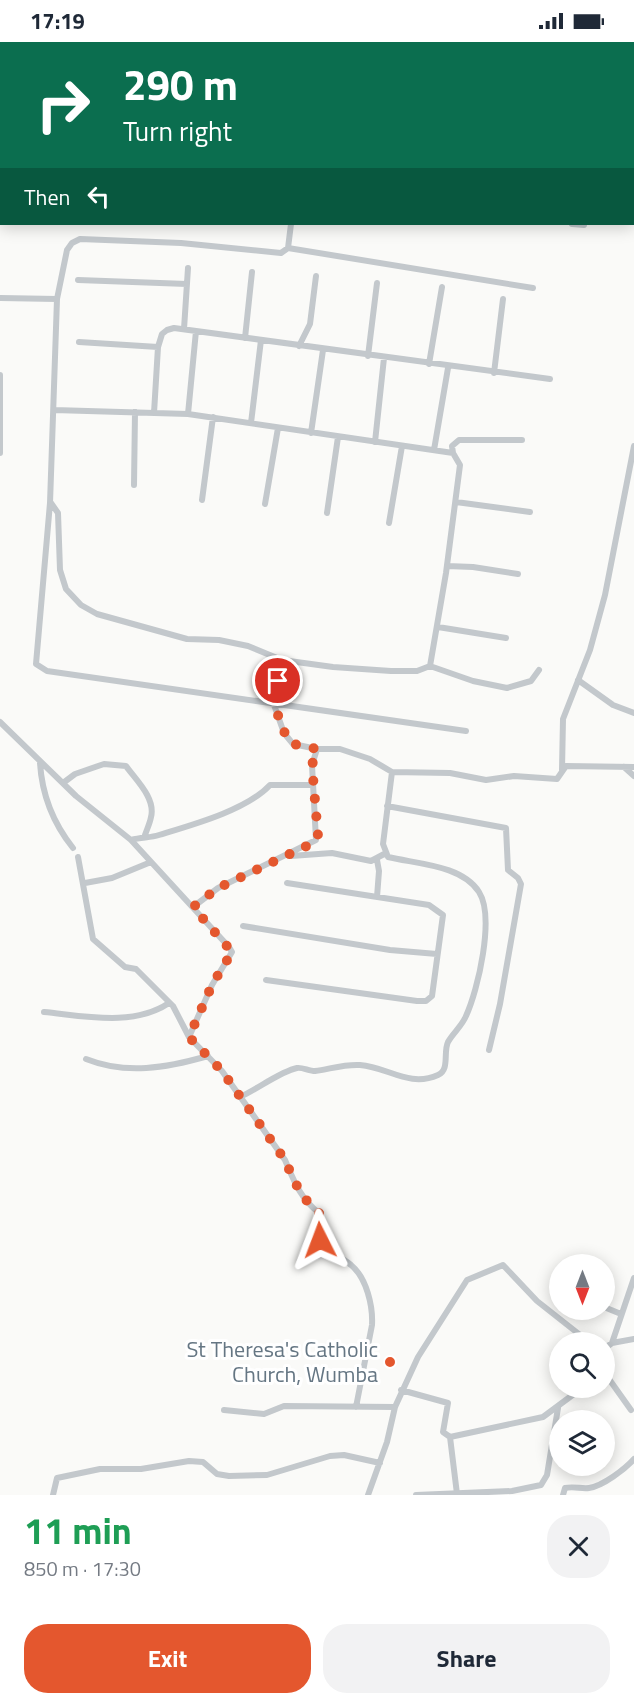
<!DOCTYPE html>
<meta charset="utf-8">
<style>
:root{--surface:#fff;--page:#f2f2f3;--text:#1f2937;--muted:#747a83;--accent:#e4572e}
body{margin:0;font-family:"Titillium Web",sans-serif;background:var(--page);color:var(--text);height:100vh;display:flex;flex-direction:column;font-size:22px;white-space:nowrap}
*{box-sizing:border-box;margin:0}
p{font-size:20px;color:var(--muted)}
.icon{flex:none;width:33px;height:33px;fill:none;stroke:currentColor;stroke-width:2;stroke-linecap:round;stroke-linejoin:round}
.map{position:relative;height:1453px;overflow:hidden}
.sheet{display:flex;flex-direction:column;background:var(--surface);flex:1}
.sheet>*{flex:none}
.guide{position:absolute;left:0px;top:0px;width:634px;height:183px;box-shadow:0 3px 15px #0003;background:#0b6e4f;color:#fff;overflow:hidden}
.needle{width:39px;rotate:180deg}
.tools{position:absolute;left:549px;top:1212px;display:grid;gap:12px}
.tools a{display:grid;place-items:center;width:66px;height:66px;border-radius:50%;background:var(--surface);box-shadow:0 3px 15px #0003;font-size:30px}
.pin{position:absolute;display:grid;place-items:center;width:51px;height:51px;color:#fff;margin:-26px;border:3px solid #fff;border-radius:50%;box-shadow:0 2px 6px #0007}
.me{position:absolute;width:66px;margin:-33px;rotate:357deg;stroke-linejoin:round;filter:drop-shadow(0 0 4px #0008)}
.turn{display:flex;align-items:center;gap:21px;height:126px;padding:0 24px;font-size:27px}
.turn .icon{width:78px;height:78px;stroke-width:2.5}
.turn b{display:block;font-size:42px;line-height:51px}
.then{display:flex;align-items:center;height:57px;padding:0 24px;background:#0003;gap:12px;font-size:22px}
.round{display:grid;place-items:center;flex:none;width:63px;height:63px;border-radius:24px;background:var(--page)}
.head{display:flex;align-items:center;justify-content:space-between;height:102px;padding:0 24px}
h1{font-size:36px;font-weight:700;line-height:45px;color:#1e9e55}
.primary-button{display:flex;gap:12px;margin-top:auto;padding:12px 24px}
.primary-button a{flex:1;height:69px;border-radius:24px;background:var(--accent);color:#fff;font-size:24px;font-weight:700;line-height:69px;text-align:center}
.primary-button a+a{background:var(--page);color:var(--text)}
.status{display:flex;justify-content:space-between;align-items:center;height:42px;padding:0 30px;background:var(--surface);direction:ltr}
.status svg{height:16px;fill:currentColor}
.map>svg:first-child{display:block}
</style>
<div class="status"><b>17:19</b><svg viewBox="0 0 49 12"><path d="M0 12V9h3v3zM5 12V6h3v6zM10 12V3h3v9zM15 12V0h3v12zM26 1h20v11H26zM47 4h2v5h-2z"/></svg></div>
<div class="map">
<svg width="634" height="1453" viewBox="0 0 634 1453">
<rect width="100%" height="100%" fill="#fafaf8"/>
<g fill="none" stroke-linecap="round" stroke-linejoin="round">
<g stroke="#b3babf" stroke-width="12">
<path id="secondary" d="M0,24h2
M633,117l1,1"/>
</g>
<path stroke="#c3c8cc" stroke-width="6" d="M271,2v-2
M0,53h2
M572,182l12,1
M288,206l3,-24
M78,238l109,4
M0,256l57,1
M184,287l4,-61
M245,296l7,-66
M79,300l79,5
M299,304l11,-22 6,-48
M368,314l9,-73
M429,322l13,-77
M494,331l9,-74
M0,333v78
M54,368l134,4 265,39 7,12 -14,108 -16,93
M154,371l4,-66 4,-13 5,-4 7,-2 376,51
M188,372l8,-83
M251,381l10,-83
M311,391l12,-83
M375,400l9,-84
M434,408l14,-82
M453,411l-1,-7 7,-6h63
M134,443l1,-73
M202,458l11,-83
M456,460l74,10
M51,461l7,10 2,57 6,19 15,16 16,9 90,25 32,1 29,6 34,14 51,7 58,4h26l13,-5 43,15 34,7 24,-7 8,-11
M265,462l13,-76
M327,471l11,-76
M389,481l13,-77
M447,524l26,1 45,7
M438,585l68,11
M282,618l-9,42 11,31 9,11 24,5h23l30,10 22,13 58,1 36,7 28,-4 43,3 9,-13 68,1
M578,638l35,25 21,8
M0,680l76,74 55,44 98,107 3,5 -20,33 -23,52
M466,689l-419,-60 -11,-7 14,-161 7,-204 10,-49 5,-7 8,-4 101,4 100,10 7,-5 245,40
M40,721c2,32 13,60 33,85
M624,725l10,9
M562,728l1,-51 27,-69 15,-55 29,-149
M63,741l12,-9 29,-10 22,2c9,13 30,32 25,51 -1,6 -4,12 -6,18
M387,764l119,22 2,42 10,8 3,6 -21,120 -11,46
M131,798c11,-3 19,-2 28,-5 33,-10 88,-25 111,-50h43
M291,814l41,-3 39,8 15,-8
M78,815l15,82 32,28 11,2 37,37 16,31 33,34 63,89c9,21 15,38 34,53l1,9 -5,8c7,17 23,25 36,35 16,13 22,42 21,60l-16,82
M85,841l27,-5 39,-16
M377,855l2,-26 -2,-11
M193,865l25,-19 98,-48 -4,-75 5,-16
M243,884l147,24 47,4
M266,938l151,21h9l6,-5 11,-81 -14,-10 -142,-22
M44,970c41,4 89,15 125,-9
M86,1017c40,16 80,9 122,-3
M240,1055c16,-7 41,-26 57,-29 5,-1 12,3 18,3 15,-2 29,-7 45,-6 28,2 49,23 78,10 12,-5 5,-23 10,-33 5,-9 14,-16 18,-26 12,-26 29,-99 13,-124 -17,-27 -62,-28 -91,-35l-5,-13 9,-72
M604,1265l17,7
M612,1301l22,-4
M604,1307l8,-6 22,-65
M604,1330l27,38
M401,1348l47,13 -5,29 7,5 93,-20 39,-29
M224,1368l40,4 20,-8 111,1
M450,1395l7,57
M53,1453l4,-17 43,-9h41l48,-8 14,1 14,12 12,2 38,-1 63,-19 14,-1 36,8
M368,1453l19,-53 8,-35 23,-50 49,-77 36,-15 34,36 52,41
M416,1453l96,-4 29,-6 6,-10 11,-67
M563,1453l2,-7c9,-2 16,1 24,0 14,-2 36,-19 45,-29"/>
<use href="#secondary" stroke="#fff" stroke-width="9"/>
</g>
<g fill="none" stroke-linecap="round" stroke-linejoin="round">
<path stroke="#e4572e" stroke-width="10" stroke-dasharray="0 18" d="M278,639l-5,21 14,37 6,5 24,5 -5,16 6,71 -5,7 -95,45 -25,19 39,45 -20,33 -23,52 33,34 63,89c9,21 16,38 34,53l1,9 -5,8 5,10"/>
</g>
<circle fill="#e4572e" stroke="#fff" stroke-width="2" cx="390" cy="1320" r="6"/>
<g text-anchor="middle" stroke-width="6" stroke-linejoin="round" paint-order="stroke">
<g font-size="22" fill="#657683" stroke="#fff" text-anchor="end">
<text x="378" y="1315">St Theresa's Catholic<tspan x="378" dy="25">Church, Wumba</tspan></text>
</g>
</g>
</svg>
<div class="tools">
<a><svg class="needle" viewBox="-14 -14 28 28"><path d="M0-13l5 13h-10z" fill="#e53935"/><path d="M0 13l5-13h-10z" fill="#747a83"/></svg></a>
<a><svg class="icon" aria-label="search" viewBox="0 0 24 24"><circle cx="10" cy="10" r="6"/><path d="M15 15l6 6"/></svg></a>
<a><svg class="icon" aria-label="layers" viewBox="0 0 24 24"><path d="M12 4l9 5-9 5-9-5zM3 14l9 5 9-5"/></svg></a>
</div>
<div class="pin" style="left:278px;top:639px;background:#d93025"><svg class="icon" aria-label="arrive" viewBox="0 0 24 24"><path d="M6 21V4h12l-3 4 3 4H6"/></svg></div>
<svg class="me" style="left:320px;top:1198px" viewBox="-20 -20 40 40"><path d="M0-17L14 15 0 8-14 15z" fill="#e4572e" stroke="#fff" stroke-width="4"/></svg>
<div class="guide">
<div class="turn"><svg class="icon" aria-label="right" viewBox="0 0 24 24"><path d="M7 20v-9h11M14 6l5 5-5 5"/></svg><div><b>290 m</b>Turn right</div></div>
<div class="then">Then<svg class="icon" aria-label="left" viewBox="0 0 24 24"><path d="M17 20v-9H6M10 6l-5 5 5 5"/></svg></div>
</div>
</div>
<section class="sheet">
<div class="head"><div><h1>11 min</h1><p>850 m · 17:30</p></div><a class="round"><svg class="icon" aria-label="close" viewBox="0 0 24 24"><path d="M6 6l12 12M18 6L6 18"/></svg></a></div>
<div class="primary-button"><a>Exit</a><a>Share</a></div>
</section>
